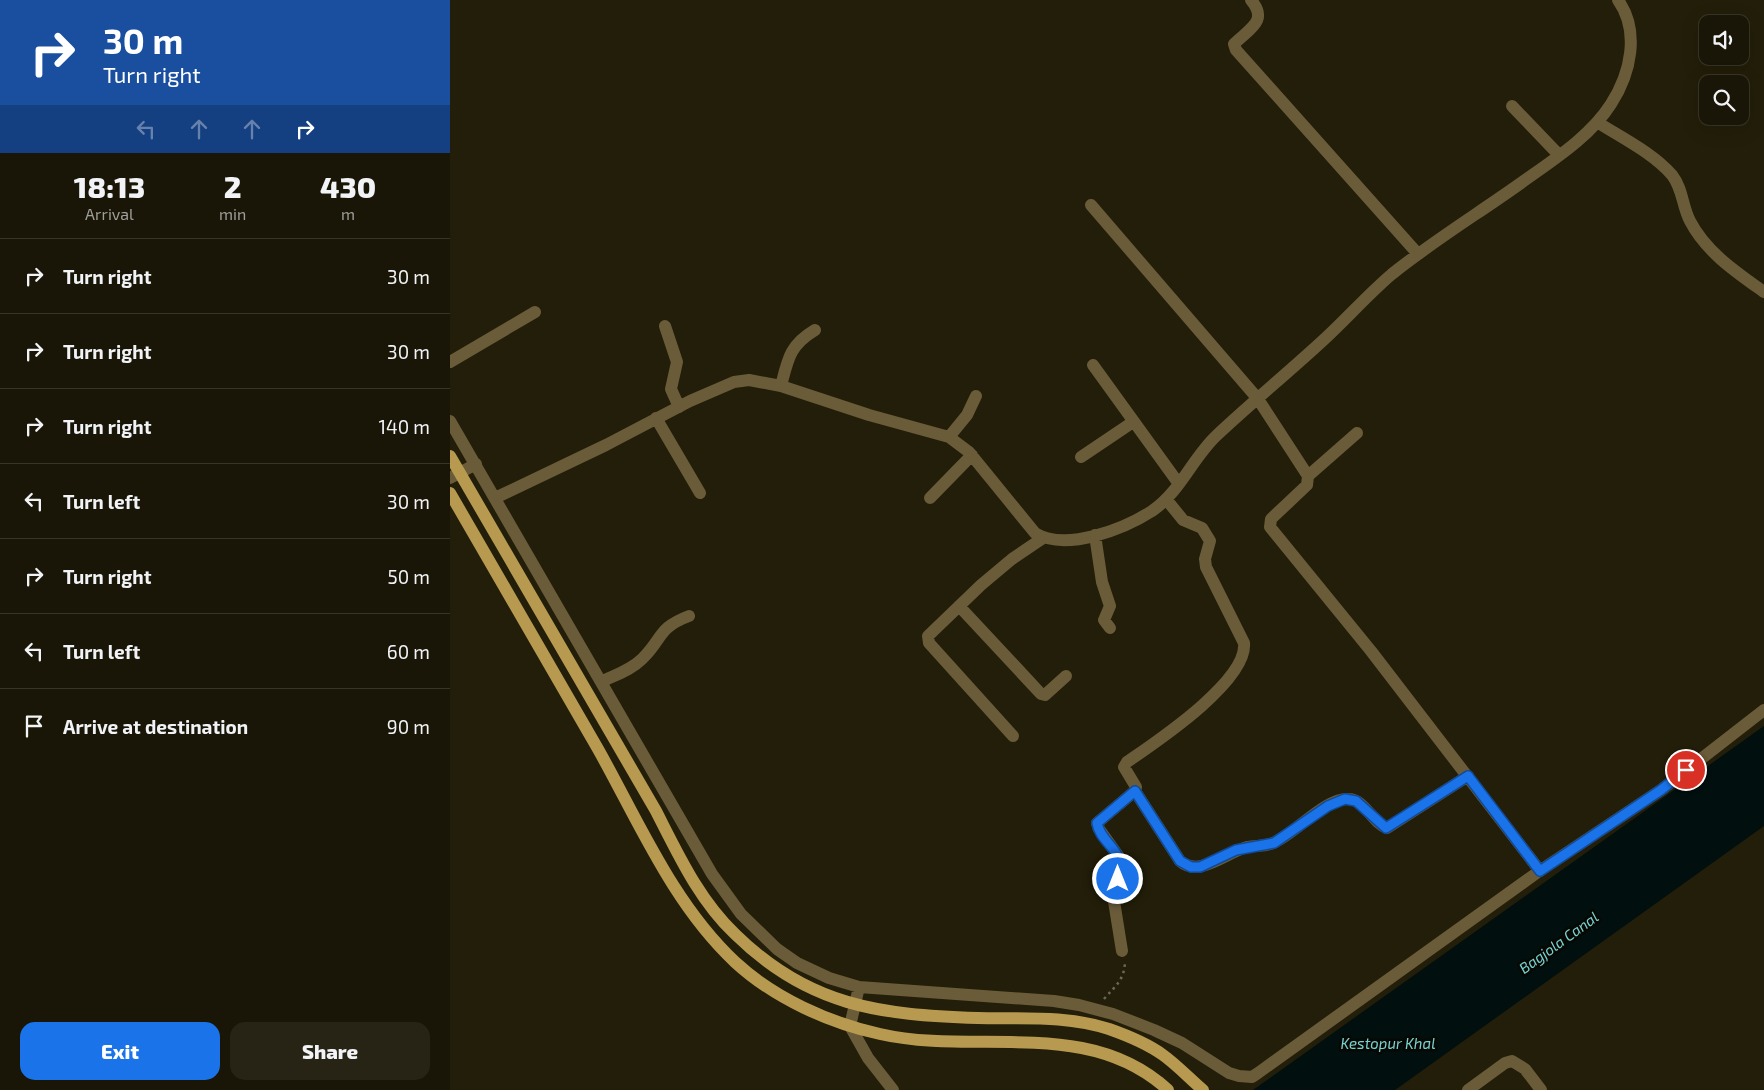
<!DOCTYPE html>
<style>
:root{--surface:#1a1607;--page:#272315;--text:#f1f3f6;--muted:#9f9f9b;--line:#383528;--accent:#1a73e8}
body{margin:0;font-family:"Exo 2",sans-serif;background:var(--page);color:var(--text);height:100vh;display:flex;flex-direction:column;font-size:19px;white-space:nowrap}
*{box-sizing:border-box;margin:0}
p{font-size:16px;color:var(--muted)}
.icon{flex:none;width:28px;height:28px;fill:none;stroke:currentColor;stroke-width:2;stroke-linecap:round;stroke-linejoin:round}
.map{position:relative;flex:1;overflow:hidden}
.sheet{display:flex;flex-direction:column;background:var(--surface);width:450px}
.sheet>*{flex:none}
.banner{background:#1a4fa0;color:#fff;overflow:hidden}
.buttons{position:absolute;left:1249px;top:15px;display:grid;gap:10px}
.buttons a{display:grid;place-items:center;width:50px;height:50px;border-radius:10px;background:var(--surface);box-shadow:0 5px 20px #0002,0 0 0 1px var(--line);font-size:25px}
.pin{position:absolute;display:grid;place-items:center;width:42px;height:42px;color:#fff;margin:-21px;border:2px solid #fff;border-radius:50%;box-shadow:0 1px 5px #0007}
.me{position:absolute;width:55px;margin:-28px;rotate:0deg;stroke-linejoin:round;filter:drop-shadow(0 0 4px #0008)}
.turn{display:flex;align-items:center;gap:18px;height:105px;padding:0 20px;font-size:22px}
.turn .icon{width:65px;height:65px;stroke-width:2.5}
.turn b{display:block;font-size:35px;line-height:42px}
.lanes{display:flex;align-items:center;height:48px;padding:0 20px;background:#0003;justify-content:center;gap:25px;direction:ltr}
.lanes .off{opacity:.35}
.eta{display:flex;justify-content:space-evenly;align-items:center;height:85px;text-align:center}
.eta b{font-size:30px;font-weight:800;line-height:35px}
.cta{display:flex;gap:10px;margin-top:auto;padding:10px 20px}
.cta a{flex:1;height:58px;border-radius:15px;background:var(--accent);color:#fff;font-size:20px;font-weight:800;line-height:58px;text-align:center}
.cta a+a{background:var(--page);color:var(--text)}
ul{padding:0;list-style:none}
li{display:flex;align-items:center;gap:15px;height:75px;padding:0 20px;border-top:1px solid var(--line)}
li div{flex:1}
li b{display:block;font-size:19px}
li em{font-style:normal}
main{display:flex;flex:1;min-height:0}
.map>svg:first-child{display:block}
</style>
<main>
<section class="sheet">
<div class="banner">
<div class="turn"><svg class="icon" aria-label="right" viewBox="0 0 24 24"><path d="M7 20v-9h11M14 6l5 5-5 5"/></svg><div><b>30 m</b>Turn right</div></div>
<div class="lanes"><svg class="icon off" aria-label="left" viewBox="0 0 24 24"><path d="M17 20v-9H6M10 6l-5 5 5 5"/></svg><svg class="icon off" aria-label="ahead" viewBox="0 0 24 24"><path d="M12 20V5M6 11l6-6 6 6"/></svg><svg class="icon off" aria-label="ahead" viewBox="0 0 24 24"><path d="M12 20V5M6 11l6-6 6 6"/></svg><svg class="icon" aria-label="right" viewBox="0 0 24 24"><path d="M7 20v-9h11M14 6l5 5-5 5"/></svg></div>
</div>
<div class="eta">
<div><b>18:13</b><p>Arrival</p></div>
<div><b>2</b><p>min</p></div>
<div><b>430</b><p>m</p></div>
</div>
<ul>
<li><svg class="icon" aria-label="right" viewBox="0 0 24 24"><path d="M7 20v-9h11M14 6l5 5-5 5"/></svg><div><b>Turn right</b></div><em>30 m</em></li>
<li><svg class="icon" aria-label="right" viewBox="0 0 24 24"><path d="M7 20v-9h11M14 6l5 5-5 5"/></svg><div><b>Turn right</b></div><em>30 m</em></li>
<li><svg class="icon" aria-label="right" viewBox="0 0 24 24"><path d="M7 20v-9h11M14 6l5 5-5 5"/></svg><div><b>Turn right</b></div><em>140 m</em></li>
<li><svg class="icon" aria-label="left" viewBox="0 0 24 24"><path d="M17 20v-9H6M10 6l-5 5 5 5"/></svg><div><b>Turn left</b></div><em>30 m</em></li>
<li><svg class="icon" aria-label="right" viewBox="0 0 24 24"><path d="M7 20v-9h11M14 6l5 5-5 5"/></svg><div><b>Turn right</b></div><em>50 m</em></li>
<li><svg class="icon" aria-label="left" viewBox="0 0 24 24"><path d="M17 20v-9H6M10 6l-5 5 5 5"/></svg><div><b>Turn left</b></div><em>60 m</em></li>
<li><svg class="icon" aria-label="arrive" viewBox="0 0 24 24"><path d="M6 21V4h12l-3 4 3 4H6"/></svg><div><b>Arrive at destination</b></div><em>90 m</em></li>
</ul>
<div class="cta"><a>Exit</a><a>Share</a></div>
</section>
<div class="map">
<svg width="1314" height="1090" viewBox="0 0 1314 1090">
<rect width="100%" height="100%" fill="#221e09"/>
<path fill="#010f0f" d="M1314,726v100l-369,264h-142z"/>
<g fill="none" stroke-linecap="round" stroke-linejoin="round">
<path stroke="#6b6856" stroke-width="2.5" stroke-dasharray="2.5 4" stroke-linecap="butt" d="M654,999c11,-13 20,-18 21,-37"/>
<path stroke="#6a5b39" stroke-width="12" d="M801,0c18,21 -2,29 -17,44l2,6 182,204
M1062,106l47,49
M1147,122c25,16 56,31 75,53 11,14 10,31 18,46 16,31 46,51 74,71
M641,205l167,194 50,77 -1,9 -36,34 -1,8 101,124 169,220
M215,326l12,36 -6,27 8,18
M0,362l85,-50
M643,365l86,119
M331,386c7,-28 9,-41 34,-56
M206,418l44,75
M0,421l262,453 29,40 36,35 20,14 32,15 30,9 195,14 25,4 34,9 41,16 28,13 47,30 10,3 13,1 6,-4 280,-201 123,-82 103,-80
M499,437l18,-22 9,-19
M631,457l52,-35
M858,476l49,-43
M0,478l26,-14
M45,498l111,-53 84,-44 44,-19 15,-2 32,6 88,29 80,22 20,15 66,81c31,19 89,-4 117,-22 28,-19 40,-52 64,-75 33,-31 68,-60 102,-91 26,-23 48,-49 74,-71 41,-33 87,-61 129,-91 32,-23 69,-46 90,-79 20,-31 29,-73 7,-104
M480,498l42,-43
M645,535l7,47 8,24 -6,14 6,8
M509,606l82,88 4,1 21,-19
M151,682c14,-7 30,-12 41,-23 21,-20 15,-31 47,-43
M563,736l-84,-93 -1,-7 53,-51 31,-26 31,-21
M685,791l45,70c19,17 47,-9 67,-14 9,-2 17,0 26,-4 22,-9 52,-45 75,-44 17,0 24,24 39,29l81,-52
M672,951l-9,-56 8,-29 -2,-9 -20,-28 -2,-6 38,-32 1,-4 -12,-20 3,-5c29,-20 121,-81 117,-119l-38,-76 -1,-8 5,-18 -8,-13 -19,-8 -17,-21
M409,987l-9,39 18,32 25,32
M1018,1090l37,-27 7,-2 13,8 16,21"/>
<path stroke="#b7994f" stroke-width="12" d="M0,456l206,355c22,43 43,89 79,123 73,72 145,81 243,84 44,1 88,-3 131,11 17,6 39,15 54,26 14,10 27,24 40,35
M0,493c49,85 99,170 148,256 41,73 75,155 137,213 39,36 94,61 145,72 96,22 208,-18 288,56"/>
</g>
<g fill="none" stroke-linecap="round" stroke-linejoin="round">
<g stroke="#114b97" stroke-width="12">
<path id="route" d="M668,879c12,-26 -18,-35 -21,-56l38,-32 45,70 11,6h9l36,-17 38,-7 54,-37 17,-7 11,2 30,27 82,-52 72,95 121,-81 25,-20"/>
</g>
<use href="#route" stroke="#1a73e8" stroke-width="9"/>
</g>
<g text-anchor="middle" stroke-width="5" stroke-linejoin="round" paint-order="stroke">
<g font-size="15" font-style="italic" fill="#77d3d3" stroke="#090802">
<text transform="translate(1109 943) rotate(-36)" y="5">Bagjola Canal</text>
<text x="938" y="1049">Kestopur Khal</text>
</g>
</g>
</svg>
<div class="buttons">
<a><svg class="icon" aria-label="sound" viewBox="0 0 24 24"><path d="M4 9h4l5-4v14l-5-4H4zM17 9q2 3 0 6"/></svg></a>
<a><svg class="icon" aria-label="search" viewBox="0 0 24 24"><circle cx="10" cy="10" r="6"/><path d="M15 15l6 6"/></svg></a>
</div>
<div class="pin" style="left:1236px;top:770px;background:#d93025"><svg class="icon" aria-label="arrive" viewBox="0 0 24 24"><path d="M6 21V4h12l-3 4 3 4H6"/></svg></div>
<svg class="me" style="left:668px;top:879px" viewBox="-20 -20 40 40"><circle r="17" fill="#1a73e8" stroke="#fff" stroke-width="3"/><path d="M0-11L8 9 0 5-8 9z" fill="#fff"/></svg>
</div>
</main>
